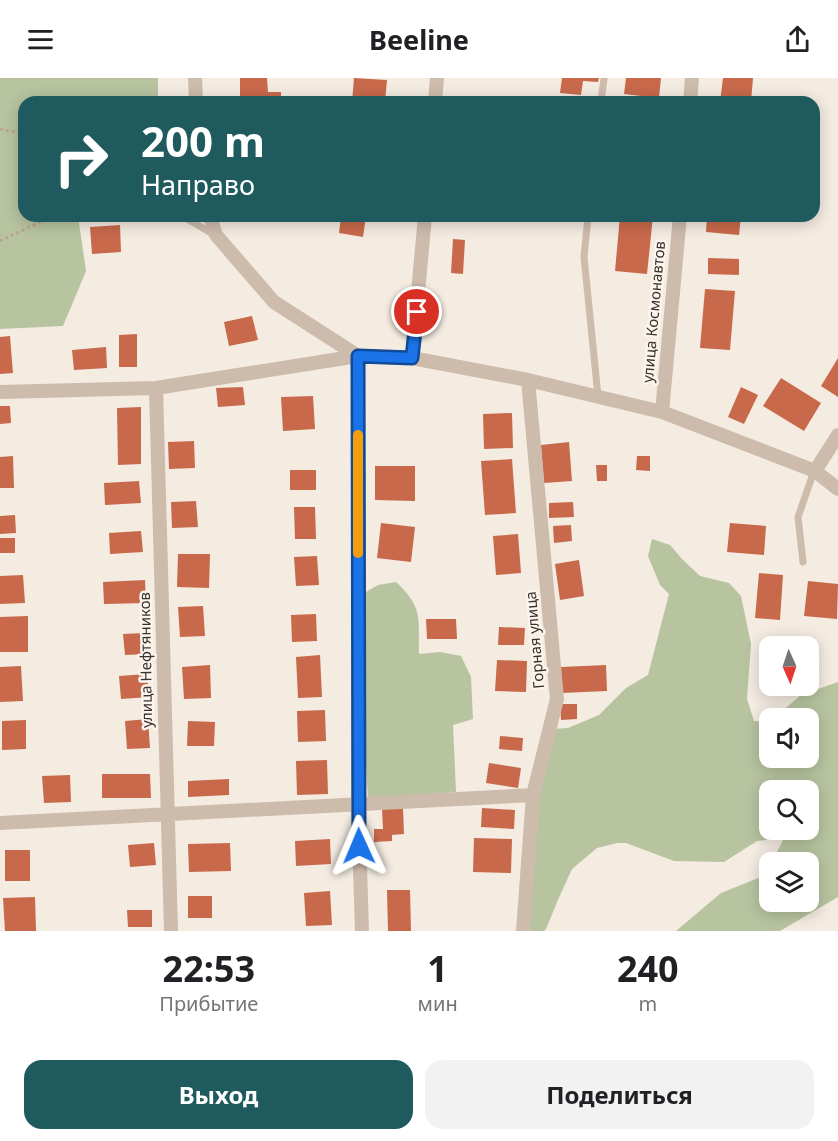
<!DOCTYPE html>
<html lang="ru">
<meta charset="utf-8">
<style>
:root{--surface:#fff;--page:#f2f2f2;--text:#202124;--muted:#757577;--accent:#1f5a5e}
body{margin:0;font-family:"Noto Sans",sans-serif;background:var(--page);color:var(--text);height:100vh;display:flex;flex-direction:column;font-size:22px;white-space:nowrap}
*{box-sizing:border-box;margin:0}
p{font-size:20px;color:var(--muted)}
.icon{flex:none;width:33px;height:33px;fill:none;stroke:currentColor;stroke-width:2;stroke-linecap:round;stroke-linejoin:round}
.map{position:relative;height:853px;overflow:hidden}
.details{display:flex;flex-direction:column;background:var(--surface);flex:1}
.details>*{flex:none}
.banner{position:absolute;left:18px;top:18px;width:802px;height:126px;border-radius:18px;box-shadow:0 3px 15px #0003;background:#1f5a5e;color:#fff;overflow:hidden}
.needle{width:39px;rotate:177deg}
.controls{position:absolute;left:759px;top:558px;display:grid;gap:12px}
.controls a{display:grid;place-items:center;width:60px;height:60px;border-radius:12px;background:var(--surface);box-shadow:0 3px 15px #0003;font-size:30px}
.pin{position:absolute;display:grid;place-items:center;width:51px;height:51px;color:#fff;margin:-26px;border:3px solid #fff;border-radius:50%;box-shadow:0 2px 6px #0007}
.me{position:absolute;width:66px;margin:-33px;rotate:359deg;stroke-linejoin:round;filter:drop-shadow(0 0 4px #0008)}
.turn{display:flex;align-items:center;gap:21px;height:126px;padding:0 24px;font-size:27px}
.turn .icon{width:78px;height:78px;stroke-width:2.5}
.turn b{display:block;font-size:42px;line-height:51px}
.eta{display:flex;justify-content:space-evenly;align-items:center;height:102px;text-align:center}
.eta b{font-size:36px;font-weight:700;line-height:42px}
.action{display:flex;gap:12px;margin-top:auto;padding:12px 24px}
.action a{flex:1;height:69px;border-radius:18px;background:var(--accent);color:#fff;font-size:24px;font-weight:700;line-height:69px;text-align:center}
.action a+a{background:var(--page);color:var(--text)}
header{display:flex;justify-content:space-between;align-items:center;height:78px;padding:0 24px;background:var(--surface);font-size:27px;font-weight:700}
.map>svg:first-child{display:block}
</style>
<header><svg class="icon" aria-label="menu" viewBox="0 0 24 24"><path d="M4 6h16M4 12h16M4 18h16"/></svg>Beeline<svg class="icon" aria-label="share" viewBox="0 0 24 24"><path d="M12 15V3M7 8l5-5 5 5M5 13v7h14v-7"/></svg></header>
<div class="map">
<svg width="838" height="853" viewBox="0 0 838 853">
<rect width="100%" height="100%" fill="#f4ebe1"/>
<path fill="#b8c4a0" fill-rule="evenodd" d="M0,0h158v24h-134v114h54l8,55 -23,55 -63,3z
M652,461l18,6 12,14 18,17 29,7 12,13 10,48 -4,55 7,22 15,1 1,36h38v-40h-34l27,-23 37,-13v215l-58,34h-104l45,-38 45,-18 3,-7 1,34h38v-40h-36l12,-24 -27,3 -33,21 -50,-1 -48,-18h-9l-20,5 -25,21 -15,33 -11,27 -2,2h-13l-3,-6 12,-131 12,-65 16,-1 31,-13 27,-27 22,-13 21,-81 -9,-9 -12,-29zM770,712h38v40h-38z
M396,504c28,26 22,36 23,72l21,-2 21,4 10,21 2,42 -20,6 3,67 -88,7 -6,-103 4,-104 12,-7z"/>
<path fill="#c8694b" d="M240,0h27l1,14h13v10h-15v-4h-26z
M354,0l33,2 -2,22h-33z
M562,0h37l-1,4 -15,-1 -2,14 -21,-2z
M626,0h35l-2,20 -35,-4z
M723,0h30l-2,24h-31z
M341,138h25l-3,21 -24,-4z
M620,138h33l-6,58 -32,-3z
M707,138h34l-2,19 -33,-3z
M120,147l1,27 -29,2 -2,-27z
M453,161l12,1 -2,34 -12,-1z
M708,180l31,1v16l-31,-1z
M705,211l30,2 -5,59 -30,-2z
M252,238l6,24 -29,6 -5,-24z
M137,256v33h-18v-32z
M10,258l3,37 -13,1v-37z
M106,269l1,21 -33,2 -2,-20z
M838,280v39l-17,-11z
M781,300l40,25 -17,28 -41,-25z
M243,309l2,18 -27,2 -2,-19z
M741,309l17,8 -14,29 -16,-7z
M313,318l2,33 -32,2 -2,-34z
M0,328h10l1,17 -11,1z
M141,329v57l-23,1 -1,-57z
M512,335l1,35 -29,1 -1,-35z
M194,363l1,27 -26,1 -1,-27z
M569,364l3,39 -28,2 -3,-38z
M13,378l1,32h-14v-31z
M637,378h13v15l-14,-1z
M512,381l4,54 -31,2 -4,-54z
M596,387h11v16h-10z
M375,388h40v35l-40,-1z
M290,392h26v20h-26z
M139,403l2,22 -36,2 -1,-22z
M196,423l2,26 -26,1 -1,-26z
M573,424l1,15 -25,1v-15z
M294,429h21l1,32h-21z
M15,437l1,18 -16,1v-18z
M381,445l34,4 -4,35 -34,-4z
M730,445l36,3 -2,29 -37,-3z
M571,447l1,16 -18,2 -1,-17z
M141,453l2,21 -33,2 -1,-21z
M518,456l3,39 -25,2 -3,-39z
M0,460h15v15h-15z
M178,476h32l-1,34 -32,-1z
M317,478l2,29 -23,1 -2,-29z
M579,482l5,36 -24,4 -5,-36z
M759,495l24,2 -3,45 -25,-2z
M23,497l2,28 -25,1v-28z
M145,502l1,23 -42,1 -1,-22z
M808,503l30,3 -1,35 -33,-3z
M203,528l2,30 -25,1 -2,-30z
M316,536l1,27 -25,1 -1,-27z
M28,538v36h-28v-35z
M426,541h30l1,20h-30z
M499,549l26,1 -1,17h-26z
M146,555l1,21 -22,1 -2,-21z
M320,577l2,42 -24,1 -2,-41z
M497,582l30,1 -1,31 -31,-1z
M210,587l1,33 -27,1 -2,-32z
M606,587l1,26 -45,2 -1,-26z
M21,588l2,35 -23,1v-35z
M147,596l2,23 -28,2 -2,-23z
M560,626h17v15l-16,1z
M325,632l1,31 -28,1 -1,-31z
M148,641l2,29 -23,1 -2,-28z
M26,642v29l-24,1v-29z
M188,643l27,1 -1,24h-27z
M500,658l23,2 -1,13 -23,-2z
M327,682l1,34 -31,1 -1,-34z
M489,685l32,5 -3,20 -32,-5z
M102,696h48l1,24h-49z
M70,697l1,27 -27,1 -2,-27z
M229,701v16l-41,2v-16z
M403,730l1,26 -12,1v6l-18,1v-13h9l-1,-20z
M482,730l33,2 -1,19 -33,-2z
M474,760l38,1 -1,34 -38,-1z
M330,761l1,25 -35,2 -1,-25z
M154,765l2,22 -26,2 -2,-22z
M230,765l1,28 -42,1 -1,-28z
M5,772h25v31h-25z
M387,812h23l1,41h-23z
M330,813l2,34 -26,1 -2,-33z
M188,818h24v22h-24z
M35,819l1,34h-31l-2,-33z
M127,832h25v17h-24z"/>
<g fill="none" stroke-linecap="round" stroke-linejoin="round">
<path stroke="#b9a596" stroke-width="3" stroke-dasharray="3 3" stroke-linecap="butt" d="M0,51l24,5
M0,163l53,-25"/>
<path stroke="#cdbbac" stroke-width="7" d="M601,24l3,-24
M182,138l31,18
M588,138l-4,41 14,139
M803,484l-5,-45 16,-46"/>
<path stroke="#cdbbac" stroke-width="14" d="M195,0l1,24
M435,24l2,-24
M690,24l2,-24
M210,138l6,19 58,67 84,54
M358,278v448l4,127
M412,280l13,-142
M156,310l15,543
M0,314l156,-4 202,-32 54,2 116,22 134,32 153,59 23,18
M662,334l18,-196
M815,393l23,-36
M0,745l533,-28
M523,853l10,-136 24,-96 -29,-319"/>
</g>
<g fill="none" stroke-linecap="round" stroke-linejoin="round">
<g stroke="#114b97" stroke-width="15">
<path id="route" d="M359,768l-1,-490 54,2 5,-46"/>
</g>
<use href="#route" stroke="#1a73e8" stroke-width="10"/>
<path stroke="#f59e0b" stroke-width="10" d="M358,357v118"/>
</g>
<g text-anchor="middle" stroke-width="5" stroke-linejoin="round" paint-order="stroke">
<g font-size="15" fill="#3b302b" stroke="#fbf5ee">
<text transform="translate(654 234) rotate(-85)" y="5">улица Космонавтов</text>
<text transform="translate(535 562) rotate(-95)" y="5">Горная улица</text>
<text transform="translate(146 582) rotate(-91)" y="5">улица Нефтяников</text>
</g>
</g>
</svg>
<div class="controls">
<a><svg class="needle" viewBox="-14 -14 28 28"><path d="M0-13l5 13h-10z" fill="#e53935"/><path d="M0 13l5-13h-10z" fill="#757577"/></svg></a>
<a><svg class="icon" aria-label="sound" viewBox="0 0 24 24"><path d="M4 9h4l5-4v14l-5-4H4zM17 9q2 3 0 6"/></svg></a>
<a><svg class="icon" aria-label="search" viewBox="0 0 24 24"><circle cx="10" cy="10" r="6"/><path d="M15 15l6 6"/></svg></a>
<a><svg class="icon" aria-label="layers" viewBox="0 0 24 24"><path d="M12 4l9 5-9 5-9-5zM3 14l9 5 9-5"/></svg></a>
</div>
<div class="pin" style="left:417px;top:234px;background:#d93025"><svg class="icon" aria-label="arrive" viewBox="0 0 24 24"><path d="M6 21V4h12l-3 4 3 4H6"/></svg></div>
<svg class="me" style="left:359px;top:768px" viewBox="-20 -20 40 40"><path d="M0-17L14 15 0 8-14 15z" fill="#1a73e8" stroke="#fff" stroke-width="4"/></svg>
<div class="banner">
<div class="turn"><svg class="icon" aria-label="right" viewBox="0 0 24 24"><path d="M7 20v-9h11M14 6l5 5-5 5"/></svg><div><b>200 m</b>Направо</div></div>
</div>
</div>
<section class="details">
<div class="eta">
<div><b>22:53</b><p>Прибытие</p></div>
<div><b>1</b><p>мин</p></div>
<div><b>240</b><p>m</p></div>
</div>
<div class="action"><a>Выход</a><a>Поделиться</a></div>
</section>
